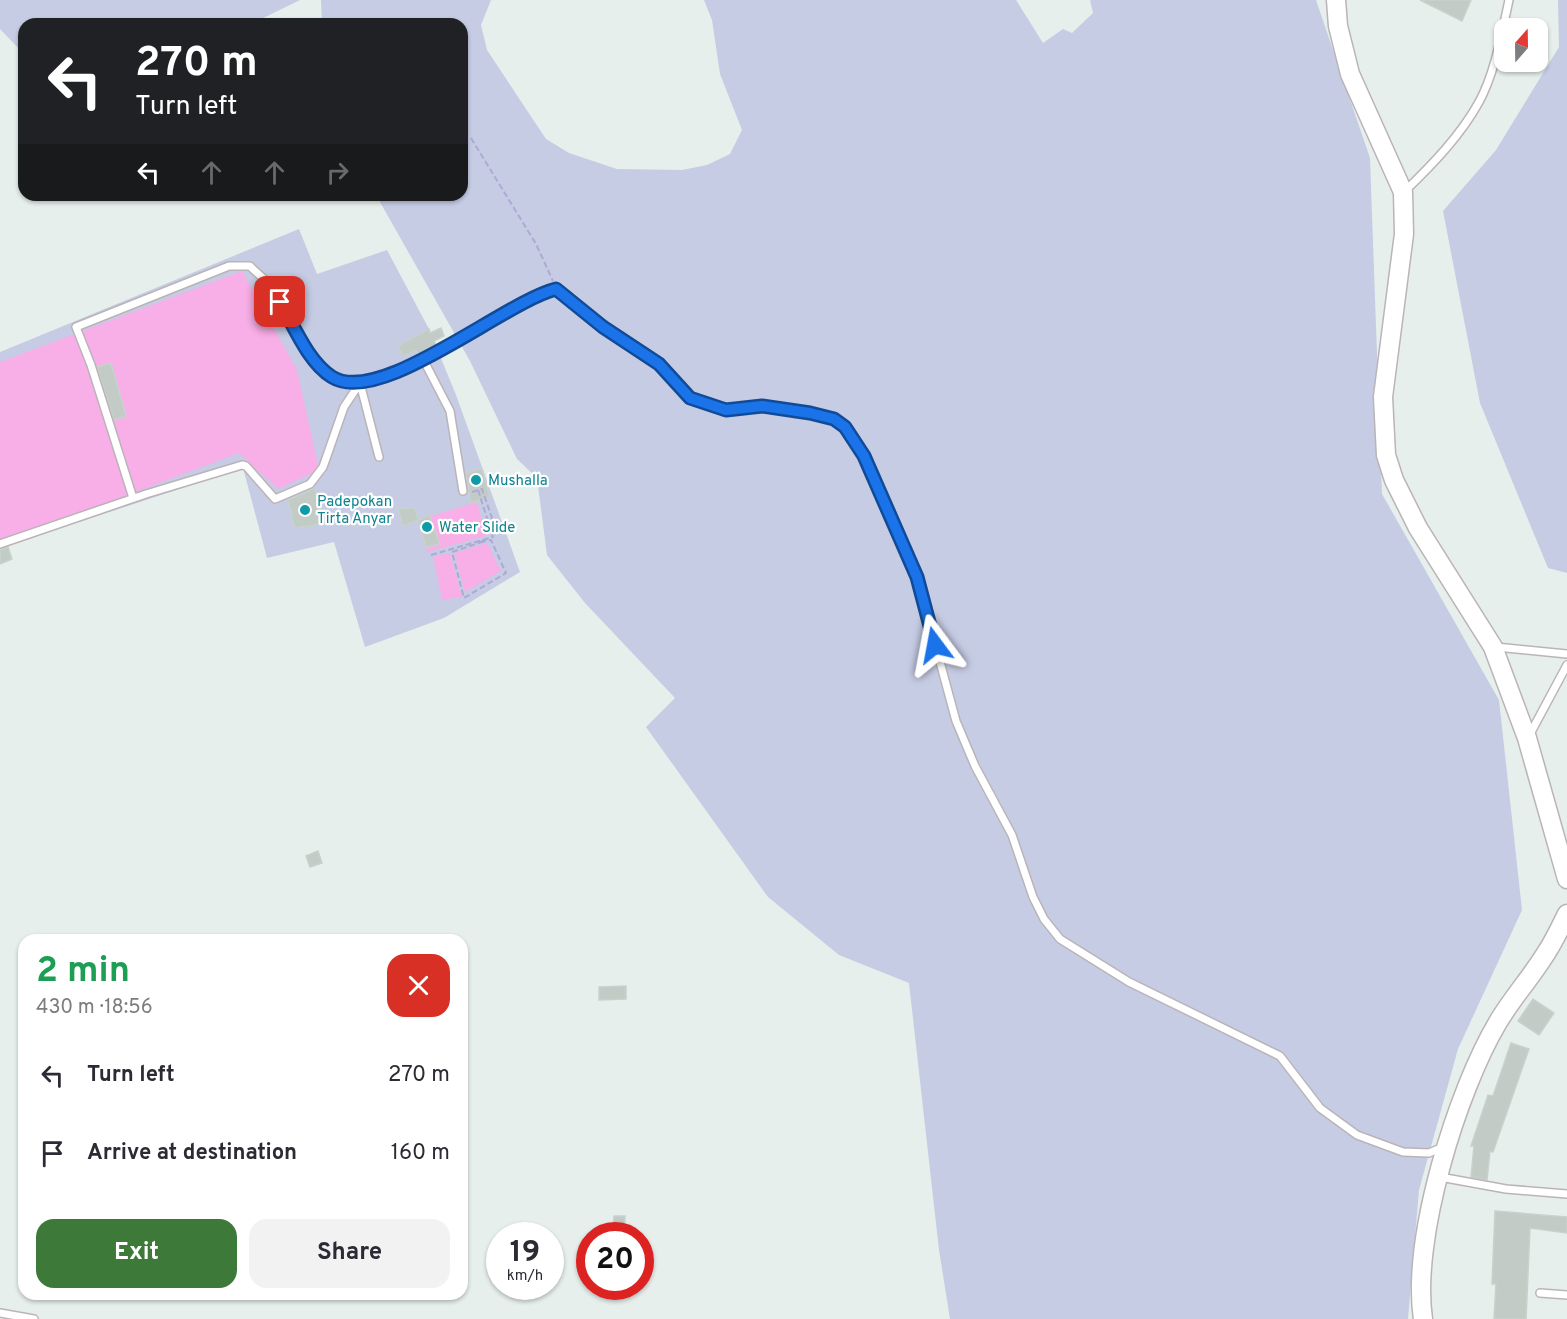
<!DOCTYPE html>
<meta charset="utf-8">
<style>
:root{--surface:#fff;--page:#f2f2f3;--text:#2b2b33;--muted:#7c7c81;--accent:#3d7a3a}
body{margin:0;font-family:Overpass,sans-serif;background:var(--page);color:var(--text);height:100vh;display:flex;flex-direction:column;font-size:22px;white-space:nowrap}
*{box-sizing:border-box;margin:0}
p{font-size:20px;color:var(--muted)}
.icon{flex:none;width:33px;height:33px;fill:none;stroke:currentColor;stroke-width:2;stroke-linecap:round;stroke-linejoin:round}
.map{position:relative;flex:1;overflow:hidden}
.side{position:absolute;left:18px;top:934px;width:450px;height:366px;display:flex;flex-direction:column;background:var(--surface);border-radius:18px;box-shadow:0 2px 4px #0004}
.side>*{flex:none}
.guide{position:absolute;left:18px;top:18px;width:450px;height:183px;border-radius:18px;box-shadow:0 2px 4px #0004;background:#202124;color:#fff;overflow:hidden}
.needle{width:39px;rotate:20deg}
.buttons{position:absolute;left:1494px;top:18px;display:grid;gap:12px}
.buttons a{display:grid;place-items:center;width:54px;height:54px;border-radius:12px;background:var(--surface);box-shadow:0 2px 4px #0004;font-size:30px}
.speed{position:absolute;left:486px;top:1222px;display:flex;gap:12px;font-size:30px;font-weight:700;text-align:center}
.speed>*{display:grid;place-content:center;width:78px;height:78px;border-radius:50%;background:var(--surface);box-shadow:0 2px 4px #0004;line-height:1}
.speed small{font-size:15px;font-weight:400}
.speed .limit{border:9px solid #d22;background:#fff;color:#111}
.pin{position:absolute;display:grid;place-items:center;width:51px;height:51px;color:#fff;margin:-26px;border-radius:12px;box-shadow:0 3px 9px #0006}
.me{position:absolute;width:66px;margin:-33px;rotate:347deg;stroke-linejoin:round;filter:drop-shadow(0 0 4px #0008)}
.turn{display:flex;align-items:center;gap:21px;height:126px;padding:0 18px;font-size:27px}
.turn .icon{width:78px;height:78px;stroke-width:2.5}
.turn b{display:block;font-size:42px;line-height:51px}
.lanes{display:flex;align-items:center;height:57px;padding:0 18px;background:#0003;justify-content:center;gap:30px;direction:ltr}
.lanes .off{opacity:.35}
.round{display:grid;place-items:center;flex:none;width:63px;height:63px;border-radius:18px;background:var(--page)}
.summary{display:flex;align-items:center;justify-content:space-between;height:102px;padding:0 18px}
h1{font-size:36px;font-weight:700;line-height:45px;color:#1e9e55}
.primary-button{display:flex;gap:12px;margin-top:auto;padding:12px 18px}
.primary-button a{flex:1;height:69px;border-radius:18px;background:var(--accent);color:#fff;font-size:24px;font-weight:700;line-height:69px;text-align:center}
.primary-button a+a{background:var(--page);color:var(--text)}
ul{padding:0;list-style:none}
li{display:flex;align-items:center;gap:18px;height:78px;padding:0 18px}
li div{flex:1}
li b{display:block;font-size:22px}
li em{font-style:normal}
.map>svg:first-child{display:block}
</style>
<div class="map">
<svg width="1567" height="1319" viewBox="0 0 1567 1319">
<rect width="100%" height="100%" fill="#e7efec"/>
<path fill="#c6cce4" d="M0,0h300l-49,24h-227v30l-24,-25z
M321,0h170l-10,25 6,25 59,89 23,14 48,16 65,1 25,-5 23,-11 12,-24 -22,-56 -8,-54 -8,-20h312l27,43 20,-14 9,4 21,-20 -3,-13h226l54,158 12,336 117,206 23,210 -64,139 -39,141 -11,129h-458l-11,-69 -30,-267 -70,-28 -71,-58 -122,-170 29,-29 -90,-95 -38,-48 -10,-77 -20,-19 -47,-98 -94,-166h86v-171h-140z
M1558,0h9v573l-19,-5 -68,-165 -37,-192 53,-61 63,-103z
M299,229l18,45 70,-24 42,79 27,66 64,177 -76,46 -79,29 -31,-105 -67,16 -24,-90 -243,80v-196z"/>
<path fill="#f8aee6" d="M242,271l55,99 22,100 -41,19 -39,-36 -141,53 -98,34v-178z
M477,502l9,34 -59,16 -9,-32z
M487,543l14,28 -36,21 -11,-39z
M450,553l12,44 -20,3 -9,-44z"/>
<path fill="#c3cbc6" stroke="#c6d3cc" stroke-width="1.5" d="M1420,0h51l-9,21z
M441,328l3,8 -10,5 2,5 -17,9 -3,-5 -13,6 -5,-10 31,-17 1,4z
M111,363l15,53 -12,4 -17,-53z
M482,469l8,28 -19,6 -5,-30z
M315,488l8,36 -28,4 -7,-28z
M415,508l3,12 -15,6 -5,-17z
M429,515l11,29 -14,3 -8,-27z
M8,547l4,12 -12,5v-14z
M318,851l4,12 -12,4 -4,-11z
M626,986v13l-27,1v-13z
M1533,999l21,14 -15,22 -21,-14z
M1511,1043l18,6 -36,103 -3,-1 -3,29 -16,-3 3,-31h-3l17,-51 5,1z
M1495,1211l72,6v16l-37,-5 -4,91h-32l2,-35h-4z
M614,1216h11l-1,20h-12z"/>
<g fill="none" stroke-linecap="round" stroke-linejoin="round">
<g stroke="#bab4b8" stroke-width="10">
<path id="service" d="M1405,191c27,-26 56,-56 74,-89 16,-29 23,-70 30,-102
M423,359l27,52 13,80
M360,383l19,74
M133,498l-42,-133 -15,-38 153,-61h21c6,7 15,12 20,20 21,28 32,69 62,90 39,28 171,-63 211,-84l13,-3 47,38 56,37 31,34 36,12 36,-3 48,6 24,6 15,14 15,23 53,121 39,144 19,45 37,69 21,62 11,22 16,20 69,43 151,74 40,52 37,27 46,17 26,1 14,-6
M0,544l146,-50 96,-29 4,1 29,33 35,-15 13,-17 21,-60 16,-24
M1496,647l71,7
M1530,734l37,-69
M1440,1177l66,12 61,5
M1540,1293l27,2
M0,1313l34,6"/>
</g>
<g stroke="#bab3b7" stroke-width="21">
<path id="secondary" d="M1336,0l2,26 12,48 53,118 1,42 -21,163 3,58 8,25 24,48 75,119 34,91 40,141
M1423,1319c-12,-80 34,-228 75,-297 15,-25 35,-47 50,-72 7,-11 13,-24 19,-36"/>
</g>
<path stroke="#adaad5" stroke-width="2" stroke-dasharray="6 3" stroke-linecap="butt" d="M471,138l65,106 17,37
M472,492l10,-3 11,32
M482,540v2l9,-2 15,33 -42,25 -12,-46 30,-10
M431,555l62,-18 -15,-47"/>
<use href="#service" stroke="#fff" stroke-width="7"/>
<use href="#secondary" stroke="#fff" stroke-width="18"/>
</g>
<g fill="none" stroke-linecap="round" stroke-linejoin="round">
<g stroke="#114b97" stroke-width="15">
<path id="route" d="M280,302c14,24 28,60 52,75 48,30 172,-75 224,-88l47,38 56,37 31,34 36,12 36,-4 48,7 24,6 11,8 19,29 53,121 18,68"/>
</g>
<use href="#route" stroke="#1a73e8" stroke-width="10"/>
</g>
<g fill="#0f9aa8" stroke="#fff" stroke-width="2">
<circle cx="476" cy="480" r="6"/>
<circle cx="305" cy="510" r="6"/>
<circle cx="427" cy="527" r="6"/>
</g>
<g text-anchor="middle" stroke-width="4.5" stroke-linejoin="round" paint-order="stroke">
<g font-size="15" fill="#0d838f" stroke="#fff" text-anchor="start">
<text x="488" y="485">Mushalla</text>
<text x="317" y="506">Padepokan<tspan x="317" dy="17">Tirta Anyar</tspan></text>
<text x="439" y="532">Water Slide</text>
</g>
</g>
</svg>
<div class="buttons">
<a><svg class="needle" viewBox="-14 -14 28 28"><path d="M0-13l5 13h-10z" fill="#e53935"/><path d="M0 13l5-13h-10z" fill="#7c7c81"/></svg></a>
</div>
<div class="speed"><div>19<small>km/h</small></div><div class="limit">20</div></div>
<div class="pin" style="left:280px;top:302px;background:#d93025"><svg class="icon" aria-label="arrive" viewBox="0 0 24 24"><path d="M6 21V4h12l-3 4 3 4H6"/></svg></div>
<svg class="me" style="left:935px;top:645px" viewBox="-20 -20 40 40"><path d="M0-17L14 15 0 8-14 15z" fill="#1a73e8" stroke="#fff" stroke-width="4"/></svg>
<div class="guide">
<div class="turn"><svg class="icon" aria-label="left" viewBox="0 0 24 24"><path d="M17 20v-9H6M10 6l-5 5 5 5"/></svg><div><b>270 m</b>Turn left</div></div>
<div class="lanes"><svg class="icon" aria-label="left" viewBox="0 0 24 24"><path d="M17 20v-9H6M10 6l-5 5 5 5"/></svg><svg class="icon off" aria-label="ahead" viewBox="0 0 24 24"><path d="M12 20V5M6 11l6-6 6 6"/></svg><svg class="icon off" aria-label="ahead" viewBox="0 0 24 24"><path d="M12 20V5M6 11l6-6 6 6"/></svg><svg class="icon off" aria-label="right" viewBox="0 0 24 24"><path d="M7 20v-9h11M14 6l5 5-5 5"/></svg></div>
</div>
<section class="side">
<div class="summary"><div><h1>2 min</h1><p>430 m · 18:56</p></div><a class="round" style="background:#d93025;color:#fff"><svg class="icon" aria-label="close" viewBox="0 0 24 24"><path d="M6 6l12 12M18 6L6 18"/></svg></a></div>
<ul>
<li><svg class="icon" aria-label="left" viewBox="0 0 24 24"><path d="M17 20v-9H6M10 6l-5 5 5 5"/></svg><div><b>Turn left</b></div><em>270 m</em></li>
<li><svg class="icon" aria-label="arrive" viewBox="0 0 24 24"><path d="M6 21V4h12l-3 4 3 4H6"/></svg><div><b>Arrive at destination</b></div><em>160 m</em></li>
</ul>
<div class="primary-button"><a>Exit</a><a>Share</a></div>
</section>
</div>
